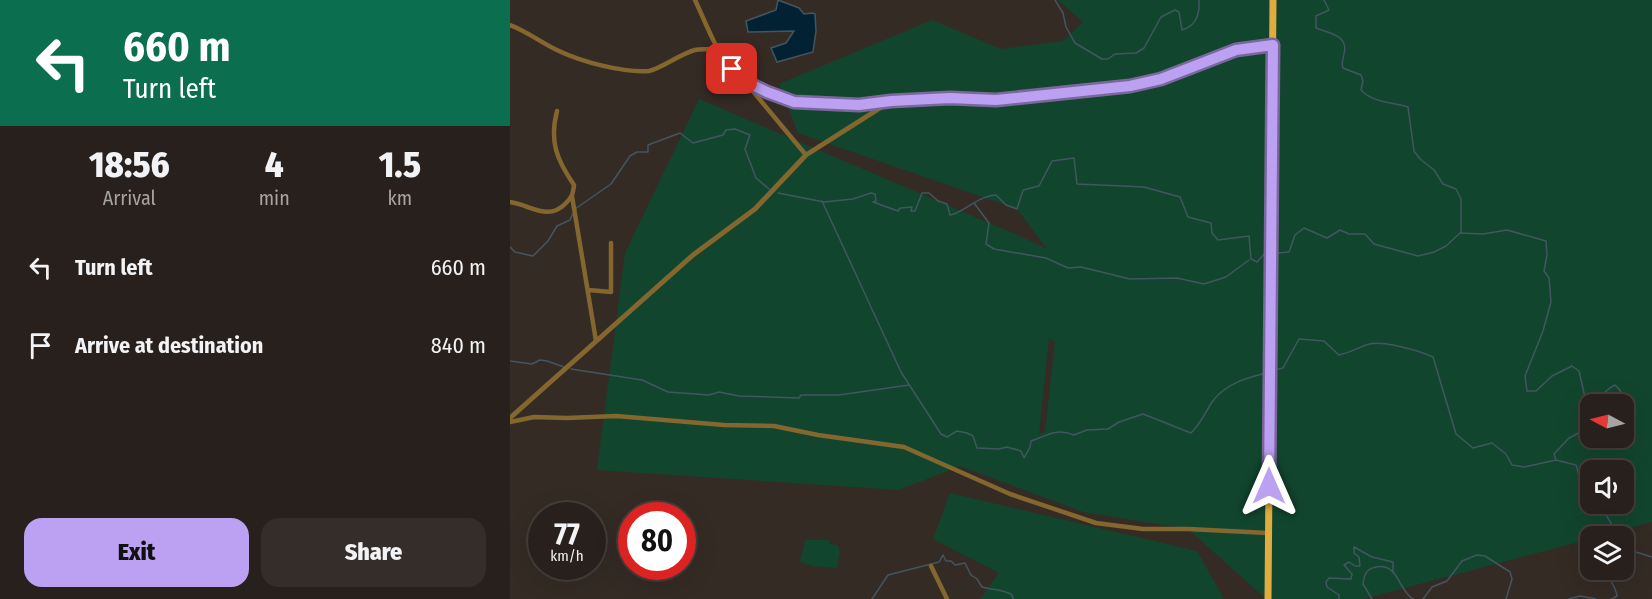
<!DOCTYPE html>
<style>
:root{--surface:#28201c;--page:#342d29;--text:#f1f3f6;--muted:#a5a3a3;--line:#443e3b;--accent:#bca0f2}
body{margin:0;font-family:"Fira Sans Condensed",sans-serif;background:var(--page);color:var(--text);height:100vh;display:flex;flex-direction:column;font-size:22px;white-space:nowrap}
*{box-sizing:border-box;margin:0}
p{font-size:20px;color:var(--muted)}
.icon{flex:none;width:33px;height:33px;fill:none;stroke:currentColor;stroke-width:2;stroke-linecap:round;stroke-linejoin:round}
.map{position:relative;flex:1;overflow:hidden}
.side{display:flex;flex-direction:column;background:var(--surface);width:510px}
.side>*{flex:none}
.banner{background:#0b6e4f;color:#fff;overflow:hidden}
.needle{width:39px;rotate:277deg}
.tools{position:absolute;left:1070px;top:394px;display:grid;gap:12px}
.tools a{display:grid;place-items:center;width:54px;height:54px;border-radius:12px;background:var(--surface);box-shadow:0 6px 24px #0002,0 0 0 2px var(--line);font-size:30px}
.speed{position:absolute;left:18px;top:502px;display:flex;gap:12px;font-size:30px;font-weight:700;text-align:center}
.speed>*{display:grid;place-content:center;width:78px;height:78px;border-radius:50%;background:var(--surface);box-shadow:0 6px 24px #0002,0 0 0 2px var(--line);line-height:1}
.speed small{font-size:15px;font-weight:400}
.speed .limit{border:9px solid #d22;background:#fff;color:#111}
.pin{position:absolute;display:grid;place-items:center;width:51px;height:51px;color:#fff;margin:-26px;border-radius:12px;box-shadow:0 3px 9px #0006}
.me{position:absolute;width:66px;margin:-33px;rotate:0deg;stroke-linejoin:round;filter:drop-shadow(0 0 4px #0008)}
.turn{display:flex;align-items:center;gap:21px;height:126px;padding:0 24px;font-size:27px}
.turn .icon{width:78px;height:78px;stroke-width:2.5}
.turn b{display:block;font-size:42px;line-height:51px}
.eta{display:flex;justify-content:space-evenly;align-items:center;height:102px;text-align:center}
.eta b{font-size:36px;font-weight:800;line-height:42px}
.primary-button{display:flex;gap:12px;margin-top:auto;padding:12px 24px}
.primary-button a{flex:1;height:69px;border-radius:18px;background:var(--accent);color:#111;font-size:24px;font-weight:800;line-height:69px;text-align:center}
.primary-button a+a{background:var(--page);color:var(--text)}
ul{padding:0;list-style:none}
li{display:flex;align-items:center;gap:18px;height:78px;padding:0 24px}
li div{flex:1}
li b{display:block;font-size:22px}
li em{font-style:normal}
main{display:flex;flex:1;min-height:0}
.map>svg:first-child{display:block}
</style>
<main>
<section class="side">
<div class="banner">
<div class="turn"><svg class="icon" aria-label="left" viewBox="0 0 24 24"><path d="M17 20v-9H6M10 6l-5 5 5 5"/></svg><div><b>660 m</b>Turn left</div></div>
</div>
<div class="eta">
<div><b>18:56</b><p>Arrival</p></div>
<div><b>4</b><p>min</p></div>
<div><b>1.5</b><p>km</p></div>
</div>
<ul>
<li><svg class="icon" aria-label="left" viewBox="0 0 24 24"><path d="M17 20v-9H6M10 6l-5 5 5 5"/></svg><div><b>Turn left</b></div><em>660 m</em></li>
<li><svg class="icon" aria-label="arrive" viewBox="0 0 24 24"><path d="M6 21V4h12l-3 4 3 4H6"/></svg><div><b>Arrive at destination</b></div><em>840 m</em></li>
</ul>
<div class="primary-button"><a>Exit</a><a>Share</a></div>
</section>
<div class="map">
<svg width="1142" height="599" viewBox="0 0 1142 599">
<rect width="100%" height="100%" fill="#352b25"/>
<path fill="#12452e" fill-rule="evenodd" d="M548,0h594v522l-55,15h-7v2l-227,60h-97l-78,-70 -105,-17 -123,-46 -61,24 -302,-20 28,-217 74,-154 321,137 27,13 -30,-40 -219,-76 -19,-49 153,-64 69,29 62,-8 20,-19zM539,338l6,4 -10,90 -6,2zM1080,405h33v33h-33zM1080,471h33v33h-33z
M440,493l247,58 27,48h-244l19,-26 -66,-34z
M295,540h24v4l9,1 2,7 -3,16 -24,-2 -13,-4z"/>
<path fill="#022133" stroke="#425661" stroke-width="1.5" d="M268,0l21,8 5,6 9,-1 2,1 1,17 -3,21 -36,10 -6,-14 15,-5 8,-12 -46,1 -2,-11 30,-11z"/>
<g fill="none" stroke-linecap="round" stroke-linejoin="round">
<path stroke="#425661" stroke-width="1.5" d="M545,0l8,13 3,14 9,16 27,16h6l7,-5 21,-1 8,-5 17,-31 14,-7 4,2 3,18c14,-4 18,-16 17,-30
M814,0l5,10 -13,6v12c13,5 33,7 28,26 -1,6 -3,9 -1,14l18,7 2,6 -2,9c12,13 31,12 47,17l6,44 6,8 14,11 9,14 13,5 5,10v33
M268,193l46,9 29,-3 18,-6 4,1 1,7 -3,1 25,9 2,-3 12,-1 -1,4h4l7,-18h7l9,8 9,3 3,11c10,0 27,-19 46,-20l10,10 11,4 6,-19 16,-4 13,-25 22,-3 3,26 67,3 36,10 8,20 23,6 1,10 6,7 31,-4 2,23 6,3 9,-10
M312,201l79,171 40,62 6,3 10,-6 10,2 6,3 4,12 22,1 8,-2 14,4 3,7 6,-11 1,-6c19,-6 23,-13 43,-6l13,-5 21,-1 11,-7 24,-8 48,19c10,-10 14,-20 21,-31 13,-18 34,-24 54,-29
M464,203l15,20 -3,21 8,5 52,9 22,10 13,-1 49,12 47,-1 27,6 22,-7 23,-17
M65,209l36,-25 19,-28 7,-4h11v-7l32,-12 13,10 30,-8 3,-5 9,-1 15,6 -5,14 11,29 13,11
M0,247l5,5 18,4 15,-15 9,-15 13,-6 3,-7
M768,253l11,-1 6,-17 9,-7 23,10 13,-8 9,4h16l9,10 44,12 16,-4 12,-6 14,-13 23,1 24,-4 39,11 1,14 -3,16 5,7 2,24 -8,29 -18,45 2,15h9l16,-15 20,-10 7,5 7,31 5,3
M0,361l22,3 8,-4 7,1 17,6
M61,369l71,11 26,12 41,3 10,-3 20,4 60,2 2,-3h38l70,-10
M765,370l8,-2 16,-29 25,2 15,14c12,-3 17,-6 27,-10 14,-6 54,6 67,12l23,77 17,14 19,-5 14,11 6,11 12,2 32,-7
M1082,405c9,-6 13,-16 23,-20l5,5 1,4 -11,11
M1080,427l-21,11 -15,16 2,6 20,5c4,11 4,21 9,31h5
M1094,504l1,9 14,24
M1113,548l29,9
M1098,570c1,11 8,17 9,26l-5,3
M362,599l16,-24 51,-13 4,-7 3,6h5l4,4 10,-2 6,12 6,4 5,8c10,3 22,2 30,8l1,4
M829,599v-4l-12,-8 -1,-5 3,-4 22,1 1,-5 -8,-9 5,-3 6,4h5l-1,-9 -5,-4v-6l18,10 21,5v10
M862,599l-9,-15c1,-9 3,-15 13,-17 23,-4 22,23 37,32
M913,599l9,-12 15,-6 15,-20 15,-6 8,1 25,16 2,7 -6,20
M1059,599l11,-3 16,3"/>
<path stroke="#84672e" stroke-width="4.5" d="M185,0c11,23 20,50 37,69 35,41 111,38 159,32
M0,25c17,6 33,19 49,26 23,11 65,22 90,20 11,-2 33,-18 46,-21 8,-2 14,1 22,-3
M236,83l60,72
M62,196l24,145
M0,202c21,3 38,20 56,1 6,-6 7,-9 8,-18 -17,-25 -25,-43 -17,-74
M79,290l22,2v-49
M0,422l24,-5 33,1 49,-2 108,9 50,1 44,9 86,12 106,47 86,29 47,6h45l80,4
M421,566l16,33"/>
<path stroke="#84672e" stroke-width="5" d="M0,418l183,-163 62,-46 51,-54 85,-54 59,-3 46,2 134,-14 31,-7 75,-29 37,-5"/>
<path stroke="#e0ac3e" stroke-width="7" d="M758,599l5,-599"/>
</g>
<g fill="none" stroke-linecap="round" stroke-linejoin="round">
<g stroke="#7a689d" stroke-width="15">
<path id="route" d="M222,69l12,12 23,11 27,10 65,3 32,-4 59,-3 46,2 134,-14 31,-7 75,-29 37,-5 -4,441"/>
</g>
<use href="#route" stroke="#bca0f2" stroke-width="10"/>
</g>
</svg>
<div class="tools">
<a><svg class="needle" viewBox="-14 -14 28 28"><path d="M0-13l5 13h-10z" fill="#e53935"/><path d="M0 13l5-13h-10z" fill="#a5a3a3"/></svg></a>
<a><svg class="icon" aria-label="sound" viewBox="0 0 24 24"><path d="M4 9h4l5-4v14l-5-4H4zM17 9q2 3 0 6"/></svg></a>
<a><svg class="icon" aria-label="layers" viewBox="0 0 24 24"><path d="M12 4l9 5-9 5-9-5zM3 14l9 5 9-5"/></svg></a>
</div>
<div class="speed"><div>77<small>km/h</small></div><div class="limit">80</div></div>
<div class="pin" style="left:222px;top:69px;background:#d93025"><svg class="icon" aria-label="arrive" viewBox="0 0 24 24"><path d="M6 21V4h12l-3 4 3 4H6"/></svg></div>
<svg class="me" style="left:759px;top:486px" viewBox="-20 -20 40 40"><path d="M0-17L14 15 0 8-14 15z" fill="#bca0f2" stroke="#fff" stroke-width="4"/></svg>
</div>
</main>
